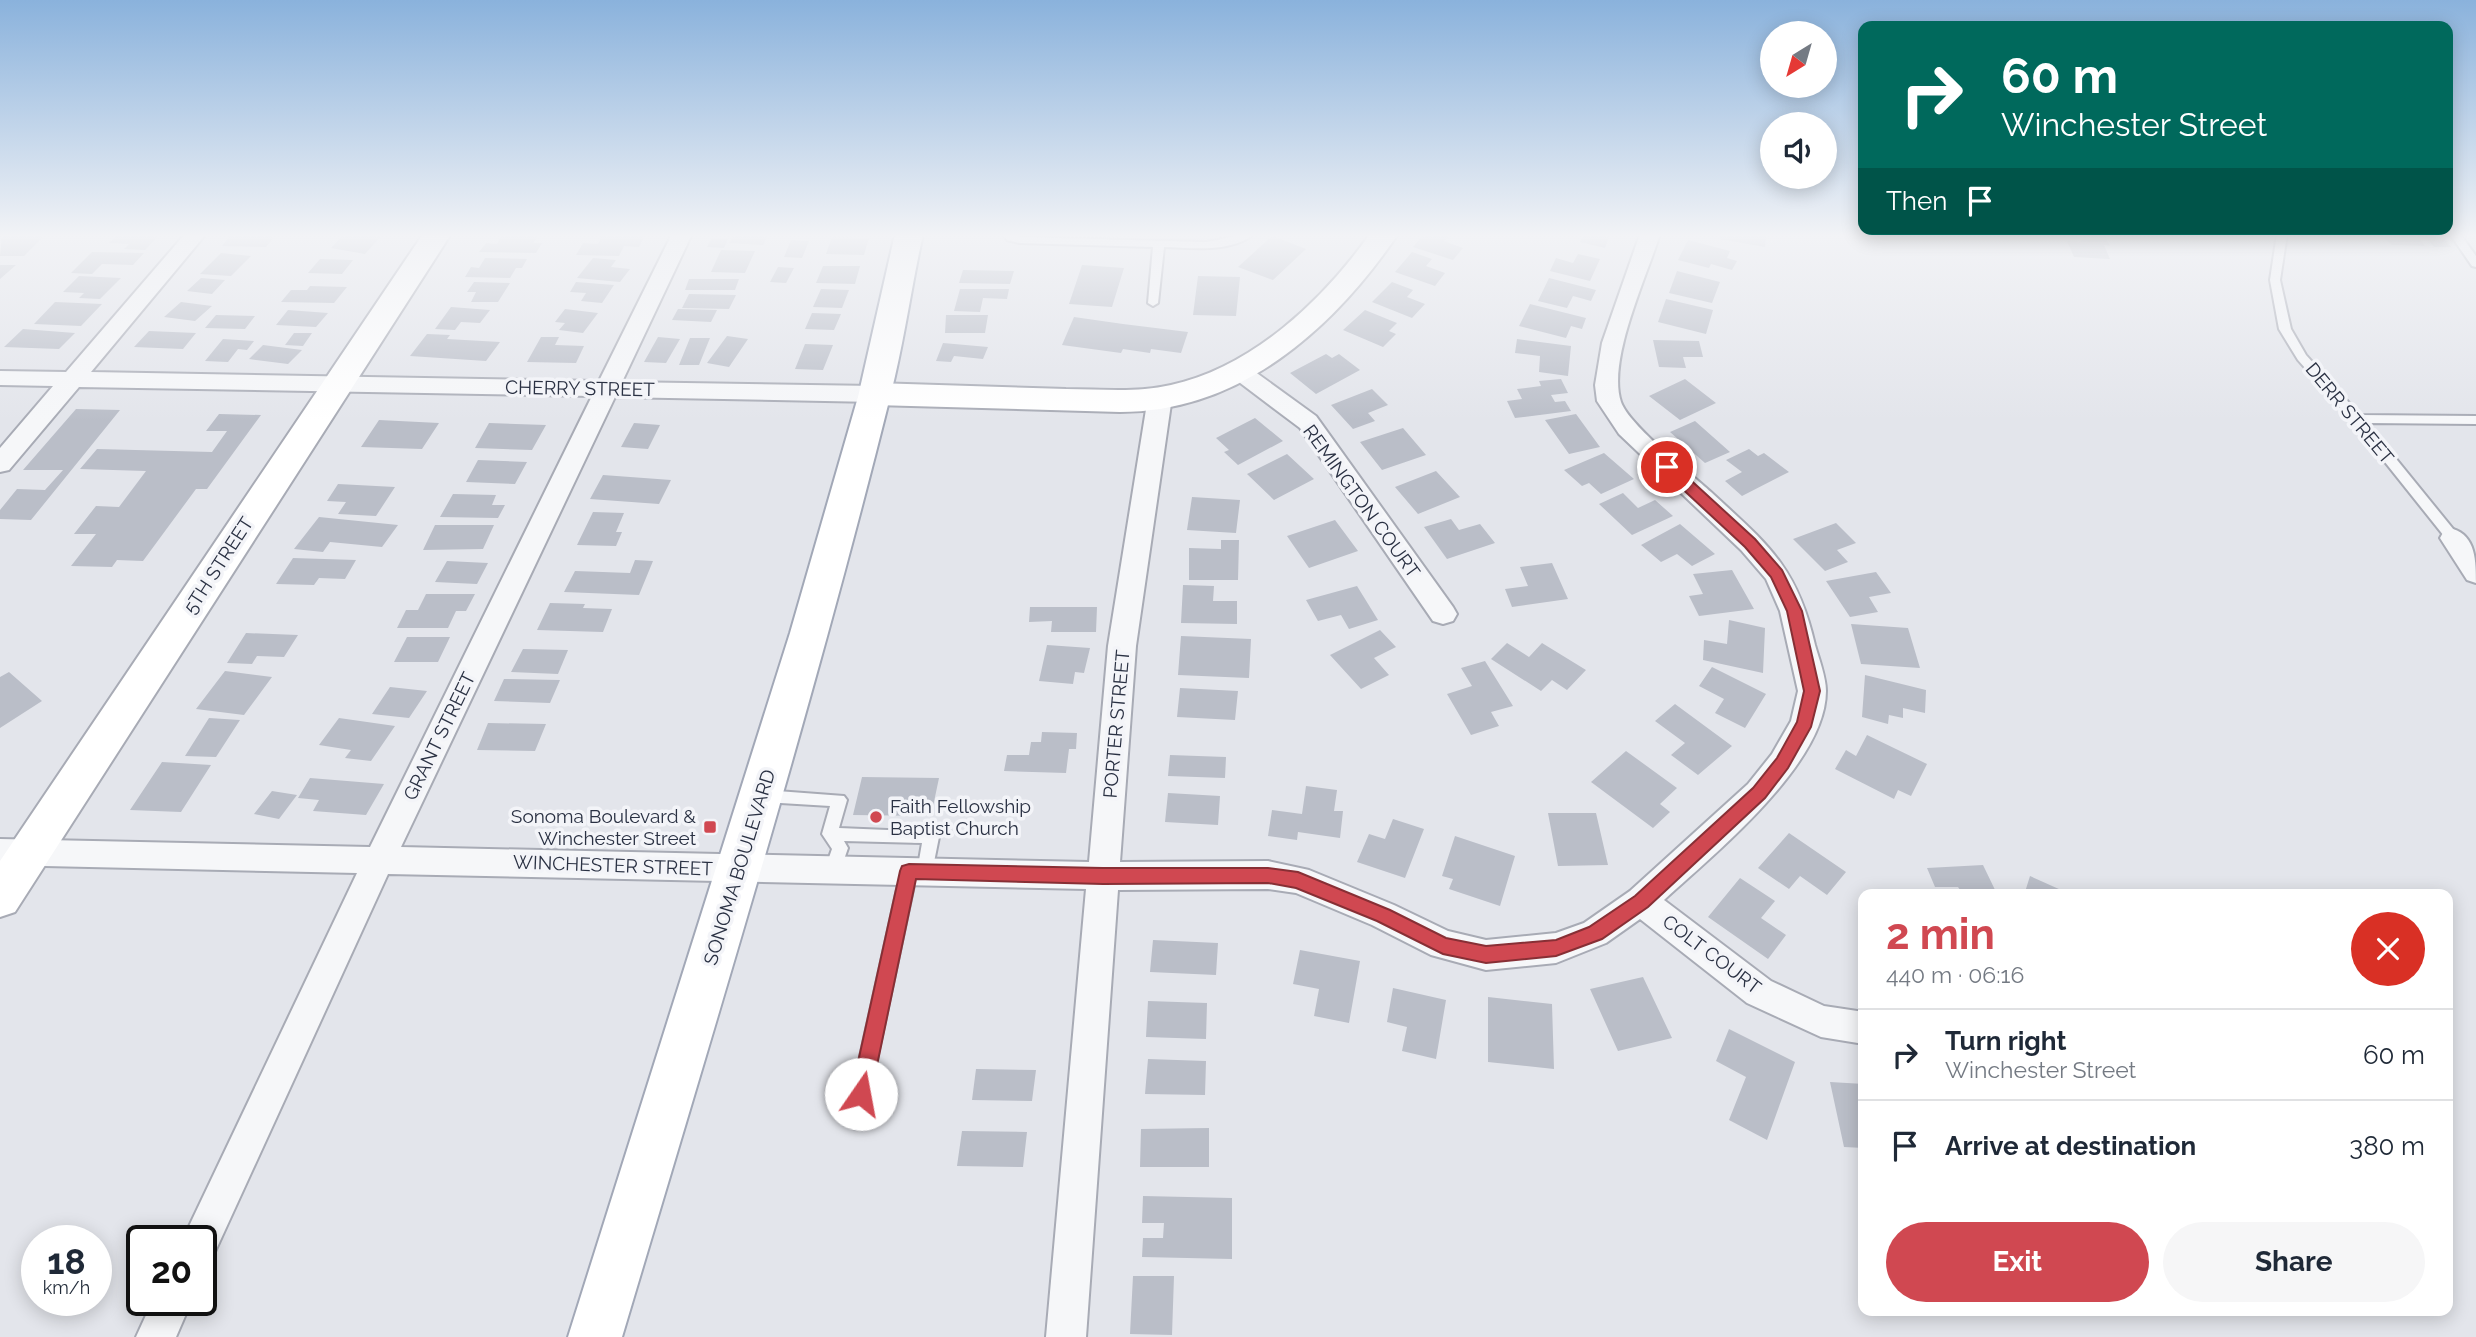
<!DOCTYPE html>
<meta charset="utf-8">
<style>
:root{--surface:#fff;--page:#f6f6f7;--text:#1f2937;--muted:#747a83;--line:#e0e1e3;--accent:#d04851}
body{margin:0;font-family:Raleway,sans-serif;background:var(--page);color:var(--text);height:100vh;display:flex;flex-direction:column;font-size:26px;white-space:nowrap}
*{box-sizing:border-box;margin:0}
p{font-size:23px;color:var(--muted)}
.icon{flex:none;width:38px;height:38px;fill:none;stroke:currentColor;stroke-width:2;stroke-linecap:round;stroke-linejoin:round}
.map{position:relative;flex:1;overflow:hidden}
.drawer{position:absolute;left:1858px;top:889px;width:595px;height:427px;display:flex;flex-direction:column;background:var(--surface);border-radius:14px;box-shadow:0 4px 18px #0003}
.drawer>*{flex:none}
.guide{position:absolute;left:1858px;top:21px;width:595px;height:214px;border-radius:14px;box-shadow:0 4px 18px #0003;background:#00695c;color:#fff;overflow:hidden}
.needle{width:46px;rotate:217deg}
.controls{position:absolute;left:1760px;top:21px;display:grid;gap:14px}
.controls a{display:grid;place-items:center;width:77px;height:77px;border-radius:50%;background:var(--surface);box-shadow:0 4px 18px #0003;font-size:35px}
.speed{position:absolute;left:21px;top:1225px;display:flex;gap:14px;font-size:35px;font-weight:700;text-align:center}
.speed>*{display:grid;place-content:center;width:91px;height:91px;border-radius:50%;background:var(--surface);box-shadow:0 4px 18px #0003;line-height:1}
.speed small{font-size:18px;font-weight:400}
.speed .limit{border:4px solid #111;border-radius:10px;background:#fff;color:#111}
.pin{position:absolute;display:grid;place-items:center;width:60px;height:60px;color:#fff;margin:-30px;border:4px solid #fff;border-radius:50%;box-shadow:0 2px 7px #0007}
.me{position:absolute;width:77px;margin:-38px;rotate:12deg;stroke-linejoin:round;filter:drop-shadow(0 0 5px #0008)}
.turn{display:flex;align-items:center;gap:24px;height:147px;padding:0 28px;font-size:32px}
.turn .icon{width:91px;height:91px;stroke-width:2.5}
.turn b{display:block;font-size:49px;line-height:60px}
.then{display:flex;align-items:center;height:66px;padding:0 28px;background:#0003;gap:14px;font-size:26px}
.round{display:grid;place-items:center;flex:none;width:74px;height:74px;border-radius:37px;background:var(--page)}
.overview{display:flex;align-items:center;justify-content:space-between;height:119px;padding:0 28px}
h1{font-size:42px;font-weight:700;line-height:52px;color:var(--accent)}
.button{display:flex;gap:14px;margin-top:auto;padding:14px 28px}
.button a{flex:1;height:80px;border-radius:42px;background:var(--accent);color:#fff;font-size:28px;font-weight:700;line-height:80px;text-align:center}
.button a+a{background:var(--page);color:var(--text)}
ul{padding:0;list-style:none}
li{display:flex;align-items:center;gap:21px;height:91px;padding:0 28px;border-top:2px solid var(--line)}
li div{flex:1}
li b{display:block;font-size:26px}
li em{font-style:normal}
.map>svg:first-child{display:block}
</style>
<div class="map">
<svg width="2476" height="1337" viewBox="0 0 2476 1337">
<rect width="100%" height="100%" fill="#e3e5eb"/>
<path fill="#babec8" d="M118,234h42l-15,16 -21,-1 5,-5 -20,-1z
M231,234h45l-10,13 -44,-1z
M344,234h25l13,1 -17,19 -34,-6z
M503,234l36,1 -6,8h9l-6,10 -57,-1 7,-9 11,1z
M603,234l42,1 -6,12 -15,-1 -5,10 -43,-1 7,-12 15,1z
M734,234h35l-6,11 -34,-2z
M1424,234l26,1 -6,6 19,7 -10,12 -40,-13z
M1583,234h27l-5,14 -25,-6z
M1720,234h46l-1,13 -45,-8z
M2078,234l27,2 5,10 -6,-1 6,14 -36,-2 -7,-16 14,1z
M2381,234h59l11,13h-17l-6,-8h-8l5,7 -33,-1z
M2,235l42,1 -20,20h-24z
M1272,236l34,13 -33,31 -35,-13z
M832,237l37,1 -5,17 -38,-1z
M711,239h17l-4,9 -17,-1z
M791,240l18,1 -7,17 -18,-1z
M1688,240l42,11 -3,7 10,3 -5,9 -21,-6 -2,4 -31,-8z
M721,250l34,1 -10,22 -34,-1z
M92,252l52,1 -11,12 -31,-1 -10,10 -21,-1z
M1412,252l20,7 -6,7 19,7 -10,13 -40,-14z
M221,253l30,3 -20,20 -31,-2z
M1578,254l22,5 -10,22 -40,-10 6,-13 17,5z
M485,258l42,1 -5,9h-6l-6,10 -45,-1 6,-10 8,1z
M593,258l23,2 -5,7 19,2 -10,13 -43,-4z
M320,259l33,1 -11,14 -34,-1z
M0,265h16l-16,14z
M1082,265l42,3 -12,39 -43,-3z
M823,266h37l-5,18 -39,-1z
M778,267l16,1 -8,15 -16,-1z
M963,270l51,1 -4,13 -51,-1z
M1677,271l43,11 -8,21 -43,-10z
M79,276l42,2 -21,21 -21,-1 5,-5 -21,-1z
M1198,276l42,1 -4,39 -43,-1z
M201,278l24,2 -13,14 -25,-3z
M1549,278l47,12 -5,11 -18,-5 -6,12 -29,-7z
M689,279h50l-4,11h-50z
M474,282l36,1 -12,19h-27l5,-10h-9z
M576,282l38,3 -12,18 -21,-2 5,-8 -16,-1z
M1392,282l21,8 -6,7 18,7 -13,14 -40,-16z
M310,286l37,1 -13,16 -53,-1 10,-12h16z
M821,289l28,1 -7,18 -29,-1z
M960,289h49l-2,10 -24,-1 -3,14 -26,-1z
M689,294l47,1 -7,14 -47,-1z
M1666,299l47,11 -7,24 -48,-12z
M55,302l47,2 -21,22 -47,-2z
M181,302l31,4 -17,15 -31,-4z
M1530,304l56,14 -4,11 -11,-3 -5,12 -47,-12z
M451,307l39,3 -10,13 -19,-1 -6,8 -20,-1z
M565,309l33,4 -15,20 -24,-3 6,-7 -10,-1z
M678,309l39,1 -6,12 -39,-2z
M288,310l40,3 -12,14 -40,-2z
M1365,310l32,13 -8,8 7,3 -13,13 -40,-17z
M812,313l29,1 -7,16 -29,-1z
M216,315l39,1 -10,13 -40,-1z
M946,315h42l-3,18h-40z
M1074,317l49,7 65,8 -7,21 -30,-4 -1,4 -27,-4 -2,4 -59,-8z
M23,329l52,4 -16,16 -55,-2z
M149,331l47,2 -13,16 -49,-2z
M294,333h18l-9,13 -18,-1z
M427,334l23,1 -3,4 53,3 -14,19 -76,-5z
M727,336l21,3 -19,28 -22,-4z
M541,337h18l-4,8 29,1 -8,17 -49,-1z
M658,337l22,2 -14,24 -22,-1z
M690,338h20l-11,27h-20z
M223,339l31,2 -7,9 -9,-1 -10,13 -23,-1z
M1517,339l54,7 -3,30 -29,-4 1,-16 -25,-3z
M1653,340l46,1 4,16h-20l3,11 -27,-1z
M943,343l45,4 -5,12 -29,-3 -3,6 -15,-1z
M805,344l28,1 -10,25 -28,-1z
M263,345l39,5 -14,14 -39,-5z
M1326,354l6,4 7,-4 21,16 -44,24 -26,-21z
M1561,379l7,14 -17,2 4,7 10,-1 6,10 -56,7 -8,-17 15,-2 -5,-10 24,-3 -2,-5z
M1685,379l31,24 -36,17 -31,-24z
M1372,389l16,16 -20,8 7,8 -22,8 -22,-24z
M76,409l44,1 -89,110 -31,-1v-9l17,-21 28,1 18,-20h-40z
M219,414l42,1 -54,74h-11l-53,72 -26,-1 -5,7 -41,-1 25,-32h-22l22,-28 23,1 27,-36 -66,-2 17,-20 115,3 15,-21h-21z
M1576,414l24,33 -31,7 -24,-34z
M1255,418l28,23 -45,24 -14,-13 5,-2 -13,-12z
M379,420l60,3 -17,26 -61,-2z
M1695,421l35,31 -25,11 -35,-31z
M489,423l57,2 -14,25 -57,-2z
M634,423l26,2 -12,24 -27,-2z
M1403,428l23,27 -44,15 -22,-28z
M1749,449l9,7 6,-3 25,19 -47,24 -17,-15 17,-9 -16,-12z
M1604,453l30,26 -33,15 -12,-11 -7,3 -18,-16z
M1287,454l27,25 -40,21 -27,-26z
M478,460l49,2 -12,22 -49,-2z
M1436,471l24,26 -42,17 -23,-27z
M603,475l68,5 -12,24 -69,-5z
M338,484l57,3 -19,29 -38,-2 8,-12 -19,-1z
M1623,493l15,15 17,-8 18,16 -41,19 -33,-31z
M453,494l43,1 -4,10h13l-7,13 -58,-1z
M1192,497l48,3 -4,33 -49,-3z
M593,512l31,1 -8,19h6l-6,14 -39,-1z
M319,517l79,8 -16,22 -52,-5 -7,10 -29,-3z
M1451,519l8,11 21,-6 15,19 -48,16 -23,-32z
M1335,520l23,31 -49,17 -22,-32z
M1836,523l20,20 -19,7 11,12 -23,9 -32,-32z
M1680,524l35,30 -23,12 -15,-12 -16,8 -20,-17z
M435,525h59l-11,24 -60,1z
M1221,540h18l-1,40h-49v-32l32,1z
M293,558l63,2 -11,19 -26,-1 -5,7 -38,-1z
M635,560l18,1 -14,34 -75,-3 11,-21 55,2z
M447,561l41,2 -11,21 -42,-2z
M1552,563l16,36 -56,8 -7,-18 23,-3 -8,-19z
M1732,570l22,39 -55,7 -10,-20 14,-2 -10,-20z
M1876,572l15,21 -22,4 9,15 -28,5 -24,-36z
M1183,585l31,1 -1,15h24v23l-56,-1z
M1357,586l21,34 -29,9 -8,-14 -23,6 -12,-21z
M426,594h49l-9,17h-10l-8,17h-51l9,-18h12z
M550,603l35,1 -2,4 29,1 -9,23 -66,-2z
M1030,607h67l-1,25h-45l1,-11 -23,1z
M1729,620l36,8 -2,45 -60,-13 1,-20 23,4z
M1851,624l57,4 12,40 -59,-4z
M1380,630l16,17 -22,11 15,17 -28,14 -31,-34z
M246,633l52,2 -14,22 -27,-1 -5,8 -25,-1z
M1181,636l70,3 -2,39 -71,-3z
M407,637h43l-12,25h-44z
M1507,643l22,14 13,-14 44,27 -19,20 -15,-10 -11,11 -50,-32z
M1047,645l43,3 -6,25 -9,-1 -2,12 -34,-3z
M523,649l45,1 -10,24 -47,-2z
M1485,661l28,45 -22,6 8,14 -28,9 -24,-41 25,-8 -11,-18z
M1712,667l54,27 -21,34 -30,-15 9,-14 -25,-13z
M225,671l47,6 -28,38 -48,-6z
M9,672l33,29 -42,27v-51z
M1865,675l61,15 -1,23 -22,-5v10l-14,-3 -1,9 -26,-7z
M504,679l56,1 -10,23 -56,-2z
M390,687l37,4 -18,27 -37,-4z
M1180,688l58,3 -3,29 -58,-3z
M1675,704l57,42 -34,29 -27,-20 14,-12 -30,-22z
M209,718l31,2 -24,37 -31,-1z
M339,718l56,8 -24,35 -26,-3 6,-8 -32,-5z
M488,723l58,1 -11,27 -58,-1z
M1042,732l35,1 -1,16h-7l-3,24 -62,-2 3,-16h22l2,-13h10z
M1867,735l60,29 -16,32 -13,-6 -4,9 -59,-30 11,-19 10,6z
M1626,751l51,37 -17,16 10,8 -17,16 -62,-46z
M1170,755l56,2 -1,21 -57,-2z
M162,762l49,3 -30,47 -51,-2z
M862,777l77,1 -8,38 -78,-1z
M310,778l74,6 -18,31 -53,-4 6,-11 -21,-2z
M1306,786l31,4 -3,21h9l-3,27 -42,-6 -1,8 -29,-4 4,-26 30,4z
M272,791l25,4 -18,24 -25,-5z
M1168,793l52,3 -2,29 -53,-3z
M1548,813h48l12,52 -50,1z
M1393,819l31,10 -19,49 -48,-16 12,-28 16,5z
M1789,833l57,39 -19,23 -27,-19 -11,13 -31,-21z
M1455,836l60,20 -15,50 -51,-17 4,-10 -11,-3z
M1983,865l14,29h-34l-5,-7h-23l-8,-19z
M2030,876l40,18h-40l-5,-2z
M1740,878l35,23 -14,17 25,17 -18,24 -60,-42z
M1153,940l65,3 -2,32 -66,-3z
M1300,950l60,11 -11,62 -35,-7 5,-27 -26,-5z
M1643,977l29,61 -54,13 -28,-62z
M1393,988l53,12 -10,59 -34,-8 5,-24 -20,-5z
M1488,997l64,7 2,65 -66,-7z
M1148,1001l59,2 -1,36 -60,-2z
M1729,1029l66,33 -28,78 -38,-20 17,-43 -30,-16z
M1148,1059l58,2 -1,34 -60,-1z
M976,1069l60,1 -4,31 -60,-1z
M1830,1082l34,2v64l-20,-1z
M1209,1128v39h-69l1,-38z
M962,1131l65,1 -4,35 -66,-1z
M1143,1196l89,2v61l-90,-2 1,-19h20l1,-15h-22z
M1133,1276h41l-2,59 -42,-1z"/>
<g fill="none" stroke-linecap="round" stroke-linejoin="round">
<g stroke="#a8abb5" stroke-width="4">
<path id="lane" d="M1003,234h10l6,3 187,5c16,-2 32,-8 48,-8 -23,19 -62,14 -90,13l-6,56 -5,3 -5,-3 5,-56 -134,-4 -12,-3z
M2277,234h10l-7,46 11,49 15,26 54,60 116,1v8l-109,-1 91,112 1,3 -1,3h-10l-95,-119 -55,-62 -19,-31 -9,-49z
M2450,234h10l16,22v11l-4,-1z
M764,790l80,6 3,4 -8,28 97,4 3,5 -8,40 -6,2 -6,-2 -2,-5 5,-29 -78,-2 4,7 -9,26 -6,2 -6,-2 -2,-5 7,-20 -10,-15 8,-28 -66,-4 -5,-2 -3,-4 3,-4z
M909,864l6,2 2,5 -53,249 -3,6 -6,3 -6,-3 -3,-6 55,-249 2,-5z"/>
</g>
<g stroke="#a8abb5" stroke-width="4">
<path id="street" d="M185,234h21l-115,138 508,9 73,-147h20l-70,148 253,4 8,3 4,5 -4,5 -8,3 -260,-5 -214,450 688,15 19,-216 40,-249 4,-5 8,-3 8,3 4,5 -36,249 -16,216 148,-1 41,9 85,35 54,26 38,9 70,-7 28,-10 46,-32 118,-107 24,-30 19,-33 7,-30 -18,-80 -14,-32 -25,-29 -122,-116 -22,-33 -2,-16 7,-42 38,-109h20c-13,42 -53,126 -39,168 8,23 69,71 90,90 56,52 86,74 104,153 4,14 11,32 11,46 0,73 -112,163 -162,209l107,81 53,25 40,6v32l-43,-7 -74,-34 -107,-84 -34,24 -50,20 -70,7 -55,-15 -59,-30 -76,-32 -28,-4 -150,1 -32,447h-40l40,-448 -698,-15 -174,380 -13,6v-19h-19l175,-368 -357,-8v-26l370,8 222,-451 -513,-9 -70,83 -9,2v-24l53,-62 -53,-1v-14l66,1z
M1239,364l8,2 69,50 137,191 4,7 -4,7 -10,3 -10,-3 -133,-193 -69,-52 -4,-5 4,-5z
M2453,529c23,7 23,33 23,54l-9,-3 -27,-42 4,-7z
M153,1300h39l-16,37h-40z"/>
</g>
<g stroke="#a8abb5" stroke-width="4">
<path id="secondary" d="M423,234h28l-436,678 -15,5v-56z
M1370,234h28c-64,94 -157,178 -278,178l-245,-7 -11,-4 -5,-7 5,-7 11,-4c64,2 127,4 191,6 36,0 70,4 105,-4 82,-18 152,-85 199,-151z"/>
</g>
<g stroke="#a2a8b7" stroke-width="4">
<path id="primary" d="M895,234h28c-12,54 -19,109 -33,163 -79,316 -175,628 -268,940h-54l222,-704 68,-236z"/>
</g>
<use href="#lane" fill="#f6f7f9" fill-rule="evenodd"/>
<use href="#street" fill="#f6f7f9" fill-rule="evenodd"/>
<use href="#secondary" fill="#fff" fill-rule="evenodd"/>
<use href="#primary" fill="#fff" fill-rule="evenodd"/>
</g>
<linearGradient id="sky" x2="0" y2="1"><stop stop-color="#8ab2dc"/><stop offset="0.56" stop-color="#f2f3f6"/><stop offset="1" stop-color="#f2f3f6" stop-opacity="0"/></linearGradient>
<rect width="2476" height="421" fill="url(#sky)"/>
<path fill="#d04851" stroke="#872f35" stroke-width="2" d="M1667,462l5,1 83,76 27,31 20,41 18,80 -9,36 -23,41 -23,30 -117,109 -46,32 -46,17 -70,7 -43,-9 -66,-33 -81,-33 -28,-5 -165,1 -187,-5 -45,215 -3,7 -7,2 -7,-2 -3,-7 49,-223 2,-5 7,-2 194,4h165l30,4 92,38 56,28 40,8 70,-6 33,-13 46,-31 118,-108 24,-30 20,-36 7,-31 -17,-80 -16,-34 -26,-30 -83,-77v-7z"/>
<g fill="#d04851" stroke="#f3f4f8" stroke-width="2.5">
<circle cx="876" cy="817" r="7"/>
<rect x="703" y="820" width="14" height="14" rx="3.5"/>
</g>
<g text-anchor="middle" stroke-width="7" stroke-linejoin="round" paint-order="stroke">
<g font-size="19" fill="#2a3143" stroke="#f3f4f8">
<text transform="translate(580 388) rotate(1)" y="7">CHERRY STREET</text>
<text transform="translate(2350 413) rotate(50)" y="7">DERR STREET</text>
<text transform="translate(1362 501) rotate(54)" y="7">REMINGTON COURT</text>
<text transform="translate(218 565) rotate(-57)" y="7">5TH STREET</text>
<text transform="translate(1116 724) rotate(-85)" y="7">PORTER STREET</text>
<text transform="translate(439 736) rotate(-64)" y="7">GRANT STREET</text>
<text transform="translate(613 865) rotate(2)" y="7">WINCHESTER STREET</text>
<text transform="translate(739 867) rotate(-73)" y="7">SONOMA BOULEVARD</text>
<text transform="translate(1712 954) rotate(37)" y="7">COLT COURT</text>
</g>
<g font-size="19" fill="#2a3143" stroke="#f3f4f8" text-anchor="start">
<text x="890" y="813">Faith Fellowship<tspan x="890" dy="22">Baptist Church</tspan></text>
<text x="696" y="823" text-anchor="end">Sonoma Boulevard &amp;<tspan x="696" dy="22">Winchester Street</tspan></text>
</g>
</g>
</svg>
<div class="controls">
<a><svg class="needle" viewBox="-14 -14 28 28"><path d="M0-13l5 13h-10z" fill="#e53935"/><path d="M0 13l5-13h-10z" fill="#747a83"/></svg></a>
<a><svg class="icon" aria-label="sound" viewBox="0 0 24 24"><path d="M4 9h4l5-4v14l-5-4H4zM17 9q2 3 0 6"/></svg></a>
</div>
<div class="speed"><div>18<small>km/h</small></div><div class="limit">20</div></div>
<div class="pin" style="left:1667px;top:467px;background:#d93025"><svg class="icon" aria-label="arrive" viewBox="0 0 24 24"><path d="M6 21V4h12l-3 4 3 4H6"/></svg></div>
<svg class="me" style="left:861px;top:1094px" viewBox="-20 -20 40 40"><circle r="19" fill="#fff"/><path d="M0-13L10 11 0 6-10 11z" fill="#d04851"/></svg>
<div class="guide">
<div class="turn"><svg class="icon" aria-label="right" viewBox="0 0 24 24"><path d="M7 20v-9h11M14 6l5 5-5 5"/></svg><div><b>60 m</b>Winchester Street</div></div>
<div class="then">Then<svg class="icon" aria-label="arrive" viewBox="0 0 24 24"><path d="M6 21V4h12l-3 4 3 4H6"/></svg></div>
</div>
<section class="drawer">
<div class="overview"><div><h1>2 min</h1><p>440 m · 06:16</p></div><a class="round" style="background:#d93025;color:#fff"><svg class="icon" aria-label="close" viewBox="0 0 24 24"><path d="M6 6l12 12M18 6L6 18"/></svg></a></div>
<ul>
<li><svg class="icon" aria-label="right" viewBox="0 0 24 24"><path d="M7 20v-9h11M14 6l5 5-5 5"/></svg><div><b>Turn right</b><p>Winchester Street</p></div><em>60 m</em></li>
<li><svg class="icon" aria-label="arrive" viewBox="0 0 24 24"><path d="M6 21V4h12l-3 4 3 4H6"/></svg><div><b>Arrive at destination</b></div><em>380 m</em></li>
</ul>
<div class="button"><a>Exit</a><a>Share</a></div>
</section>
</div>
